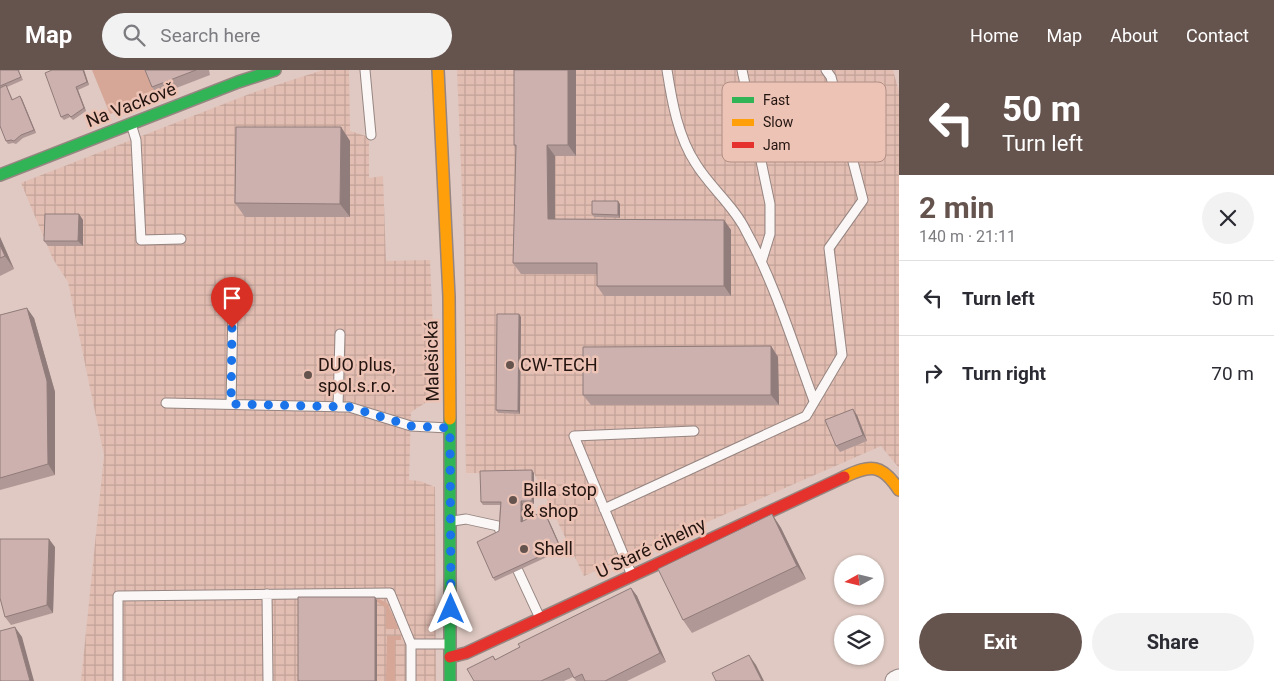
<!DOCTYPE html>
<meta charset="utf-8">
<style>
:root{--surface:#fff;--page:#f2f2f3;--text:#2b2b33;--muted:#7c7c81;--line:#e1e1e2;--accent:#65534e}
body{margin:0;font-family:Roboto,sans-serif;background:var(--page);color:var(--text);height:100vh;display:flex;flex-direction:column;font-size:19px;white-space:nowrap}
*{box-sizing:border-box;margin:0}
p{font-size:16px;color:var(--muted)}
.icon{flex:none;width:28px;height:28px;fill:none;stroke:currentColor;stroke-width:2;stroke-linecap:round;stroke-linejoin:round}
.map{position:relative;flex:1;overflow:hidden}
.panel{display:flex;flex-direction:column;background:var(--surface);width:375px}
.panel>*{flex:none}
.top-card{background:#65534e;color:#fff;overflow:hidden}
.needle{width:32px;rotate:262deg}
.controls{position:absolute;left:834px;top:485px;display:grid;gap:10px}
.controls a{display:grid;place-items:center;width:50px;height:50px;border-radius:50%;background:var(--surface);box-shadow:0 1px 4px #0004;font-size:25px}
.pin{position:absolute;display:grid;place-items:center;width:42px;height:42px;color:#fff;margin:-51px -21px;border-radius:50% 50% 50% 0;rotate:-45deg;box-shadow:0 0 5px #0007}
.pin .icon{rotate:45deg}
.me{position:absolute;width:55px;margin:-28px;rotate:0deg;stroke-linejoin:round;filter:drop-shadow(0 0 4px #0008)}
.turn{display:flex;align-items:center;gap:18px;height:105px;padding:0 20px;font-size:22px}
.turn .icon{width:65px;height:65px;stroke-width:2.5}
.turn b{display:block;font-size:35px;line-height:42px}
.round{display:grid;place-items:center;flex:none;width:52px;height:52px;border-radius:26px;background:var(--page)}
.headline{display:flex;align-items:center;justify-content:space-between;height:85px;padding:0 20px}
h1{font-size:30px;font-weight:700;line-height:38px;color:var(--accent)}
.button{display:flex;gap:10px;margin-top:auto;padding:10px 20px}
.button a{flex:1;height:58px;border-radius:30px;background:var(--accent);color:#fff;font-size:20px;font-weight:700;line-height:58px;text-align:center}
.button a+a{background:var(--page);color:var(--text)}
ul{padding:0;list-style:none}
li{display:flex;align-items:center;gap:15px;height:75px;padding:0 20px;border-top:1px solid var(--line)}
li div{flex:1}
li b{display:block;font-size:19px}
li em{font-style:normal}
header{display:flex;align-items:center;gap:30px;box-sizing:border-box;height:70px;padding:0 25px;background:var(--accent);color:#fff}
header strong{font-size:24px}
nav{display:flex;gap:28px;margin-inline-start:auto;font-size:18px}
.search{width:350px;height:45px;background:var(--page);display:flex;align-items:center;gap:12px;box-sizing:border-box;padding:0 18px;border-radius:28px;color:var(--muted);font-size:19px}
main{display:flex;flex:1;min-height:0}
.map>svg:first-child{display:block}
</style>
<header>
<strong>Map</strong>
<div class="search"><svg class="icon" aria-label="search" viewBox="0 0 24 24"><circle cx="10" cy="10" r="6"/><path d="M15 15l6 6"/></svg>Search here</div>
<nav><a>Home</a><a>Map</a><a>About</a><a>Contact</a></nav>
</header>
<main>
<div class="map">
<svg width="899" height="611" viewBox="0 0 899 611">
<defs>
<pattern id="industrial-grid" width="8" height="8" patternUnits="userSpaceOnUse" patternTransform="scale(1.25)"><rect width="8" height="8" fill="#e2bdb2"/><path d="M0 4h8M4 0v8" fill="none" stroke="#c2a298"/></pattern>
</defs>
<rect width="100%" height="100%" fill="#dfc9c2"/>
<path fill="url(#industrial-grid)" d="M323,0h26l1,61 19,6v41l14,-2 3,85 44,-1 6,136 -25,16 -2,68 11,1 15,6 1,194h-355l23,-226 -36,-173 -15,-23 -32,-76 231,-90z
M457,0h436l6,22v376l-18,-22 -297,130 -50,-103h-68l-2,-234z"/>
<path fill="#d6a696" d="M92,0h56l10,25 -48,19z
M377,528l10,5 12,26h-13v-21l-9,-6z
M387,566h14v4h-6v41h-9z"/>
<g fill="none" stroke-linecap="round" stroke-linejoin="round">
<g stroke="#968581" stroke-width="11">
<path id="lane" d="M365,0l6,65
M667,0c5,32 11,67 29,94 14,23 38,42 50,67 29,53 47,113 68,170
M742,0l28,134v30l-8,26
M132,57l4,13 5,100 40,-1
M166,333l183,4 62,19 37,2
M231,334l2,-96
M338,337l2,-73
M604,439l202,-93 36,-61 -13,-107 34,-48 -32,-123 -5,-7
M453,451l13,-2 32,7 6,13
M513,490l26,56
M631,503l-57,-137 120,-5
M267,524l1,87
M118,611v-85l272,-3 21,51
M411,611v-37h37"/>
</g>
<g stroke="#968581" stroke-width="21">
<path id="street" d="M895,611l4,-2"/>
</g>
<g stroke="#968581" stroke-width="14">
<path id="fast" d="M0,105l238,-93 37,-12
M450,611v-262"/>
</g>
<g stroke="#968581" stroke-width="14">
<path id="slow" d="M438,0l11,227 1,122
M844,407c27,-13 38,-13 55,13"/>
</g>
<g stroke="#968581" stroke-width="14">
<path id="jam" d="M450,587l16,-4 378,-176"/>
</g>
<use href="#lane" stroke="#faf7f6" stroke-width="9"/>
<use href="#street" stroke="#faf7f6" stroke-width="19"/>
<use href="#fast" stroke="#30b455" stroke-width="11"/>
<use href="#slow" stroke="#ff9f0a" stroke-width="11"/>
<use href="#jam" stroke="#e5322d" stroke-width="11"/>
</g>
<path fill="#b09896" d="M0,0h20l-1,1 4,9 -16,7 6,13 7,-4 2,3 14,34 -13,5 -7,6 -3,-1 -5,1 -2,-3 -6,-15z
M84,0l5,15 -11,5 8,21 -13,9 -3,-3 -6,3 -3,-3z
M145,0h64l1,5 -52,20 -6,-8z
M514,0h62v86h-21v63l169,1 7,10v66h-127l-7,-10v-12h-76l-8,-11 3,-114 -2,-4z
M341,57l9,14v76h-105l-10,-14z
M620,134v14l-26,-1 -2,-3z
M79,144l4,6v26h-35l-4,-5z
M0,167l14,32 -14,7z
M0,245l34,3 21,74v83l-55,15z
M521,247l-1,97 -22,-1 -2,-3z
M771,276l7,11 1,48h-188l-8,-10z
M857,345l10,26 -27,11 -4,-6z
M534,403v31h-11v17l23,-7 16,36 -67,31 -2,-3 6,-47 1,-26h-17l-2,-3z
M772,444l9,14 25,51 -114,54 -9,-13z
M55,477l-2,66 -42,12 -6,-8z
M631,518l6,8 29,66 -39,19h-51l-3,-4 -9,4h-90l19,-25 3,4 24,-13z"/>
<path fill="#907c7a" d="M83,0h1l5,15 -2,-3z
M568,0h8v86l-8,-11z
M76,17l2,3 8,21 -2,-3z
M20,26l2,3 14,34 -2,-3z
M341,57l9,14v76l-10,-13z
M547,75l8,11v73l-7,-10z
M618,131l2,3v14l-2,-3z
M79,144l4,6v26l-5,-5z
M724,150l7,10v66l-7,-10z
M0,167l14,32 -9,-13 -5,-11z
M27,238l7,10 21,74v83l-7,-11z
M519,244l2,3 -1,97 -2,-3z
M771,276l7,11 1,48 -8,-10z
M853,339l4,6 10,26 -4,-6z
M532,400l2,3v31l-2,-3z
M521,431l2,3v21l-2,-3z
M544,441l2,3 16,36 -2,-3z
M772,444l9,14 25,51 -9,-13z
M49,469l6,8 -2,66 -6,-8z
M631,518l6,8 29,66 -6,-9z
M375,527l2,3v81h-2z
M15,557l7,10 12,44h-4z
M749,585l7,10 8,16h-2z"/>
<path fill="#cdb1af" stroke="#907c7a" d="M0,0h18l3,7 -21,9z
M52,0h31l4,12 -11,5 8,21 -13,9 -3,-3 -7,3 -16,-44z
M145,0h51l-44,17z
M514,0h54v75h-21l1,74 176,1v66h-127v-23h-84l3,-118h-2z
M6,15l6,15 8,-4 14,34 -13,5 -7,6 -3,-1 -5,1 -6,-15v-38z
M236,57h105l-1,77 -105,-1z
M592,131h26v14l-26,-1z
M45,144h34l-1,27h-34z
M0,175l5,11 -5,2z
M27,238l20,73 1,83 -48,14v-163z
M497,244h22l-1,97 -22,-1z
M771,276v49h-188v-48z
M853,339l10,26 -27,11 -11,-26z
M532,400v31h-11v21l23,-11 16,36 -67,31 -16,-36 22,-11 2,-29h-20l-1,-31z
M772,444l25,52 -114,54 -25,-51z
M0,469h49l-2,66 -42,12 -5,-19z
M631,518l29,65 -55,28h-20l-3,-7 -8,4 -5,-10 -28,13h-67l-7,-12 26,-13 2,4 25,-13 -2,-3z
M298,527h77v84h-77z
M15,557l15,54h-30v-50z
M749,585l13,26h-46l-4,-8z"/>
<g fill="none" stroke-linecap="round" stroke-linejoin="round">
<path stroke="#1a73e8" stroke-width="9" stroke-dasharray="0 16.2" d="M232,258l-1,76 119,3 61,19 39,2 1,181"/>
</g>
<g fill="#65534e" stroke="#ecc3b5" stroke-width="2">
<circle cx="510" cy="295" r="5"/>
<circle cx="308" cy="305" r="5"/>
<circle cx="513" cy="430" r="5"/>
<circle cx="524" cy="479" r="5"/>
</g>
<g text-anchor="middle" stroke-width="5" stroke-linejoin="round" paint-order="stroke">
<g font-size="18" fill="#231410" stroke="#ecc3b5">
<text transform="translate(131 35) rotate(-21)" y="6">Na Vackově</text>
<text transform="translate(432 291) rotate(-91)" y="6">Malešická</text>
<text transform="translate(651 478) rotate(-25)" y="6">U Staré cihelny</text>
</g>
<g font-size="18" fill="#231410" stroke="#ecc3b5" text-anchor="start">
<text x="318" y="301">DUO plus,<tspan x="318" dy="21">spol.s.r.o.</tspan></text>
<text x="520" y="301">CW-TECH</text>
<text x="523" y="426">Billa stop<tspan x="523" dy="21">&amp; shop</tspan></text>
<text x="534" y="485">Shell</text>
</g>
</g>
<rect x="722" y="12" width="164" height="80" rx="8" fill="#ecc3b5" stroke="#b08e84" stroke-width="1"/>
<rect x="732" y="27" width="22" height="6" fill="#30b455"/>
<rect x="732" y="49" width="22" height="7" fill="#ff9f0a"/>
<rect x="732" y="72" width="22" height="6" fill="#e5322d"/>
<g font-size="14" fill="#231410">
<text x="763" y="35">Fast</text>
<text x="763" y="57">Slow</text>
<text x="763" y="80">Jam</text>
</g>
</svg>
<div class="controls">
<a><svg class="needle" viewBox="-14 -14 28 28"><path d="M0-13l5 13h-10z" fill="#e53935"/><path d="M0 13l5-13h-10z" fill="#7c7c81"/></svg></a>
<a><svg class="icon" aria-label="layers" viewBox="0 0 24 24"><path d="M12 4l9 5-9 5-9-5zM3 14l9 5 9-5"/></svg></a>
</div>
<div class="pin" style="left:232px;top:258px;background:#d93025"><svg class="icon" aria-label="arrive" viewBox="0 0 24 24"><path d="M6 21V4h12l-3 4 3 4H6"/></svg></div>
<svg class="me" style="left:451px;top:539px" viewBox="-20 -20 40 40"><path d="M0-17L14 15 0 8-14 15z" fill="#1a73e8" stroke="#fff" stroke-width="4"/></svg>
</div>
<section class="panel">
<div class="top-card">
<div class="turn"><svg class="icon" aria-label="left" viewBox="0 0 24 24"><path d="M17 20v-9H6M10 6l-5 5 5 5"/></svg><div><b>50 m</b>Turn left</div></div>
</div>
<div class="headline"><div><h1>2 min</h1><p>140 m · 21:11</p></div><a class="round"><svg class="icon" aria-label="close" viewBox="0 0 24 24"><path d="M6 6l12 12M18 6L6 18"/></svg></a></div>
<ul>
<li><svg class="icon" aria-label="left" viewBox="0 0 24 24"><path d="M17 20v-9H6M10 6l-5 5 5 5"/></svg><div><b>Turn left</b></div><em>50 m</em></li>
<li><svg class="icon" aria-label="right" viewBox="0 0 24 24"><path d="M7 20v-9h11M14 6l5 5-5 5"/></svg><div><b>Turn right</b></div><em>70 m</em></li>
</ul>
<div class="button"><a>Exit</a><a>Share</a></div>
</section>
</main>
